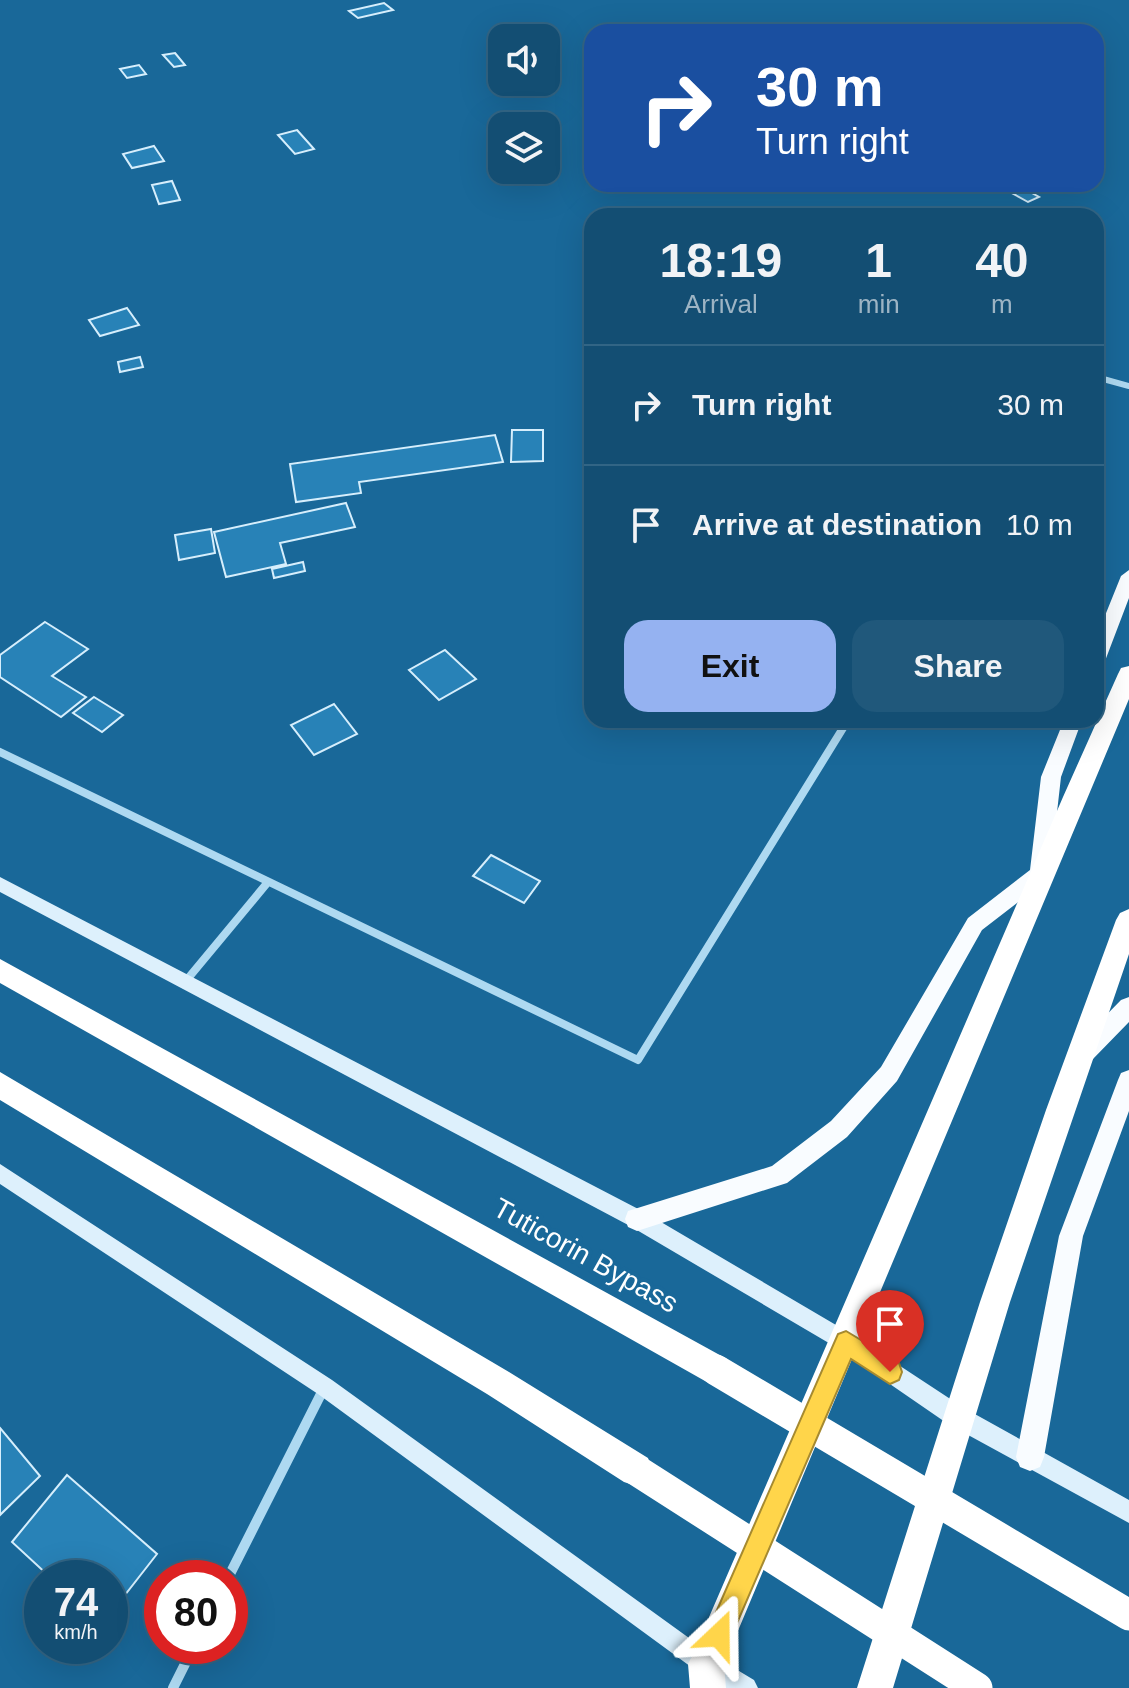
<!DOCTYPE html>
<style>
:root{--surface:#134e73;--page:#20587b;--text:#f1f3f6;--muted:#9db4c4;--line:#326585;--accent:#95b2f1}
body{margin:0;font-family:Helvetica,sans-serif;background:var(--page);color:var(--text);height:100vh;display:flex;flex-direction:column;font-size:30px;white-space:nowrap}
*{box-sizing:border-box;margin:0}
p{font-size:26px;color:var(--muted)}
.icon{flex:none;width:44px;height:44px;fill:none;stroke:currentColor;stroke-width:2;stroke-linecap:round;stroke-linejoin:round}
.map{position:relative;flex:1;overflow:hidden}
.sheet{position:absolute;left:584px;top:208px;width:520px;height:520px;display:flex;flex-direction:column;background:var(--surface);border-radius:24px;box-shadow:0 8px 32px #0002,0 0 0 2px var(--line)}
.sheet>*{flex:none}
.top-card{position:absolute;left:584px;top:24px;width:520px;height:168px;border-radius:24px;box-shadow:0 8px 32px #0002,0 0 0 2px var(--line);background:#1a4fa0;color:#fff;overflow:hidden}
.fabs{position:absolute;left:488px;top:24px;display:grid;gap:16px}
.fabs a{display:grid;place-items:center;width:72px;height:72px;border-radius:16px;background:var(--surface);box-shadow:0 8px 32px #0002,0 0 0 2px var(--line);font-size:40px}
.speed{position:absolute;left:24px;top:1560px;display:flex;gap:16px;font-size:40px;font-weight:700;text-align:center}
.speed>*{display:grid;place-content:center;width:104px;height:104px;border-radius:50%;background:var(--surface);box-shadow:0 8px 32px #0002,0 0 0 2px var(--line);line-height:1}
.speed small{font-size:20px;font-weight:400}
.speed .limit{border:12px solid #d22;background:#fff;color:#111}
.pin{position:absolute;display:grid;place-items:center;width:68px;height:68px;color:#fff;margin:-82px -34px;border-radius:50% 50% 50% 0;rotate:-45deg;box-shadow:0 0 8px #0007}
.pin .icon{rotate:45deg}
.me{position:absolute;width:88px;margin:-44px;rotate:23deg;stroke-linejoin:round;filter:drop-shadow(0 0 6px #0008)}
.turn{display:flex;align-items:center;gap:28px;height:168px;padding:0 40px;font-size:36px}
.turn .icon{width:104px;height:104px;stroke-width:2.5}
.turn b{display:block;font-size:56px;line-height:68px}
.eta{display:flex;justify-content:space-evenly;align-items:center;height:136px;text-align:center}
.eta b{font-size:48px;font-weight:800;line-height:56px}
.action{display:flex;gap:16px;margin-top:auto;padding:16px 40px}
.action a{flex:1;height:92px;border-radius:24px;background:var(--accent);color:#111;font-size:32px;font-weight:800;line-height:92px;text-align:center}
.action a+a{background:var(--page);color:var(--text)}
ul{padding:0;list-style:none}
li{display:flex;align-items:center;gap:24px;height:120px;padding:0 40px;border-top:2px solid var(--line)}
li div{flex:1}
li b{display:block;font-size:30px}
li em{font-style:normal}
.map>svg:first-child{display:block}
</style>
<div class="map">
<svg width="1129" height="1688" viewBox="0 0 1129 1688">
<rect width="100%" height="100%" fill="#196899"/>
<path fill="#2882b7" stroke="#d6eefc" stroke-width="2" d="M384,3l9,7 -35,8 -9,-7z
M175,53l10,12 -11,2 -11,-12z
M139,65l7,9 -19,4 -7,-9z
M297,130l17,19 -19,5 -17,-19z
M154,146l10,15 -32,7 -9,-14z
M172,181l8,19 -21,4 -7,-19z
M1021,187l18,10 -11,5 -18,-10z
M127,308l12,17 -39,11 -11,-16z
M140,357l3,10 -23,5 -2,-10z
M512,430h31v31l-32,1z
M495,435l8,27 -144,20 2,11 -65,9 -6,-38z
M346,503l9,24 -75,16 6,21 -60,13 -12,-45z
M211,529l4,24 -36,7 -4,-25z
M303,562l2,9 -31,7 -2,-9z
M45,622l43,27 -36,27 34,21 -25,20 -61,-40v-22z
M445,650l31,29 -37,21 -30,-30z
M94,697l29,18 -21,17 -29,-19z
M334,704l23,30 -43,21 -23,-30z
M491,855l49,26 -16,22 -51,-27z
M0,1428l40,48 -40,39z
M67,1475l90,79 -47,60v-36h-59l-39,-36z"/>
<g fill="none" stroke-linecap="round" stroke-linejoin="round">
<path stroke="#aed9f1" stroke-width="6" d="M1096,377l33,9"/>
<path stroke="#aed9f1" stroke-width="8" d="M0,752l638,308 210,-340
M185,982l83,-100"/>
<path stroke="#aed9f1" stroke-width="10" d="M228,1578l96,-190
M173,1688l21,-42"/>
<path fill="#ddf0fc" fill-rule="evenodd" d="M0,877l644,335 209,123 111,73 165,92v23l-181,-99 -109,-75 -209,-123 -630,-334z
M0,1164l332,216 382,276 40,24 4,8h-34l-26,-16 -380,-278 -318,-210z"/>
<path fill="#f9fcff" fill-rule="evenodd" d="M1129,570v28l-24,63 -9,6v-29l25,-62z
M1064,720h18l-21,57 -11,97 -3,6 -65,50 -85,151 -50,56 -60,46 -150,48 -9,-4 -3,-8 3,-8 144,-45 59,-45 50,-54 87,-149 62,-48 11,-93z
M1129,997v25l-37,38 -8,3 -8,-3 -3,-7 3,-7 45,-46z
M1129,1070v41l-46,125 -39,221 -4,10 -10,4 -10,-4 -4,-10 43,-221 59,-156 3,-7z"/>
<path fill="#fff" fill-rule="evenodd" d="M1129,666v33l-405,965 2,24h-36l-2,-24 6,-12 369,-855 55,-123 3,-6z
M1129,909v45l-119,348 -117,386h-36l123,-386 66,-192 70,-190 4,-7z
M0,959l727,400 5,11 -5,11 -11,5 -11,-5 -705,-398z
M0,1072l509,300 139,86 4,12 -4,12 -12,4 -12,-4 -137,-88 -487,-294z"/>
<path stroke="#fff" stroke-width="31" d="M716,1370l413,245
M636,1470l341,218"/>
</g>
<path fill="#ffd54a" stroke="#a68a30" stroke-width="2" d="M846,1331l53,32 3,9 -3,8 -9,4 -39,-25 -123,285 -9,4 -9,-4 -4,-9 4,-9 128,-292z"/>
<g text-anchor="middle" stroke-width="8" stroke-linejoin="round" paint-order="stroke">
<g font-size="28" fill="#fff" stroke="#196899">
<text transform="translate(586 1255) rotate(29)" y="10">Tuticorin Bypass</text>
</g>
</g>
</svg>
<div class="fabs">
<a><svg class="icon" aria-label="sound" viewBox="0 0 24 24"><path d="M4 9h4l5-4v14l-5-4H4zM17 9q2 3 0 6"/></svg></a>
<a><svg class="icon" aria-label="layers" viewBox="0 0 24 24"><path d="M12 4l9 5-9 5-9-5zM3 14l9 5 9-5"/></svg></a>
</div>
<div class="speed"><div>74<small>km/h</small></div><div class="limit">80</div></div>
<div class="pin" style="left:890px;top:1372px;background:#d93025"><svg class="icon" aria-label="arrive" viewBox="0 0 24 24"><path d="M6 21V4h12l-3 4 3 4H6"/></svg></div>
<svg class="me" style="left:719px;top:1635px" viewBox="-20 -20 40 40"><path d="M0-17L14 15 0 8-14 15z" fill="#ffd54a" stroke="#fff" stroke-width="4"/></svg>
<div class="top-card">
<div class="turn"><svg class="icon" aria-label="right" viewBox="0 0 24 24"><path d="M7 20v-9h11M14 6l5 5-5 5"/></svg><div><b>30 m</b>Turn right</div></div>
</div>
<section class="sheet">
<div class="eta">
<div><b>18:19</b><p>Arrival</p></div>
<div><b>1</b><p>min</p></div>
<div><b>40</b><p>m</p></div>
</div>
<ul>
<li><svg class="icon" aria-label="right" viewBox="0 0 24 24"><path d="M7 20v-9h11M14 6l5 5-5 5"/></svg><div><b>Turn right</b></div><em>30 m</em></li>
<li><svg class="icon" aria-label="arrive" viewBox="0 0 24 24"><path d="M6 21V4h12l-3 4 3 4H6"/></svg><div><b>Arrive at destination</b></div><em>10 m</em></li>
</ul>
<div class="action"><a>Exit</a><a>Share</a></div>
</section>
</div>
